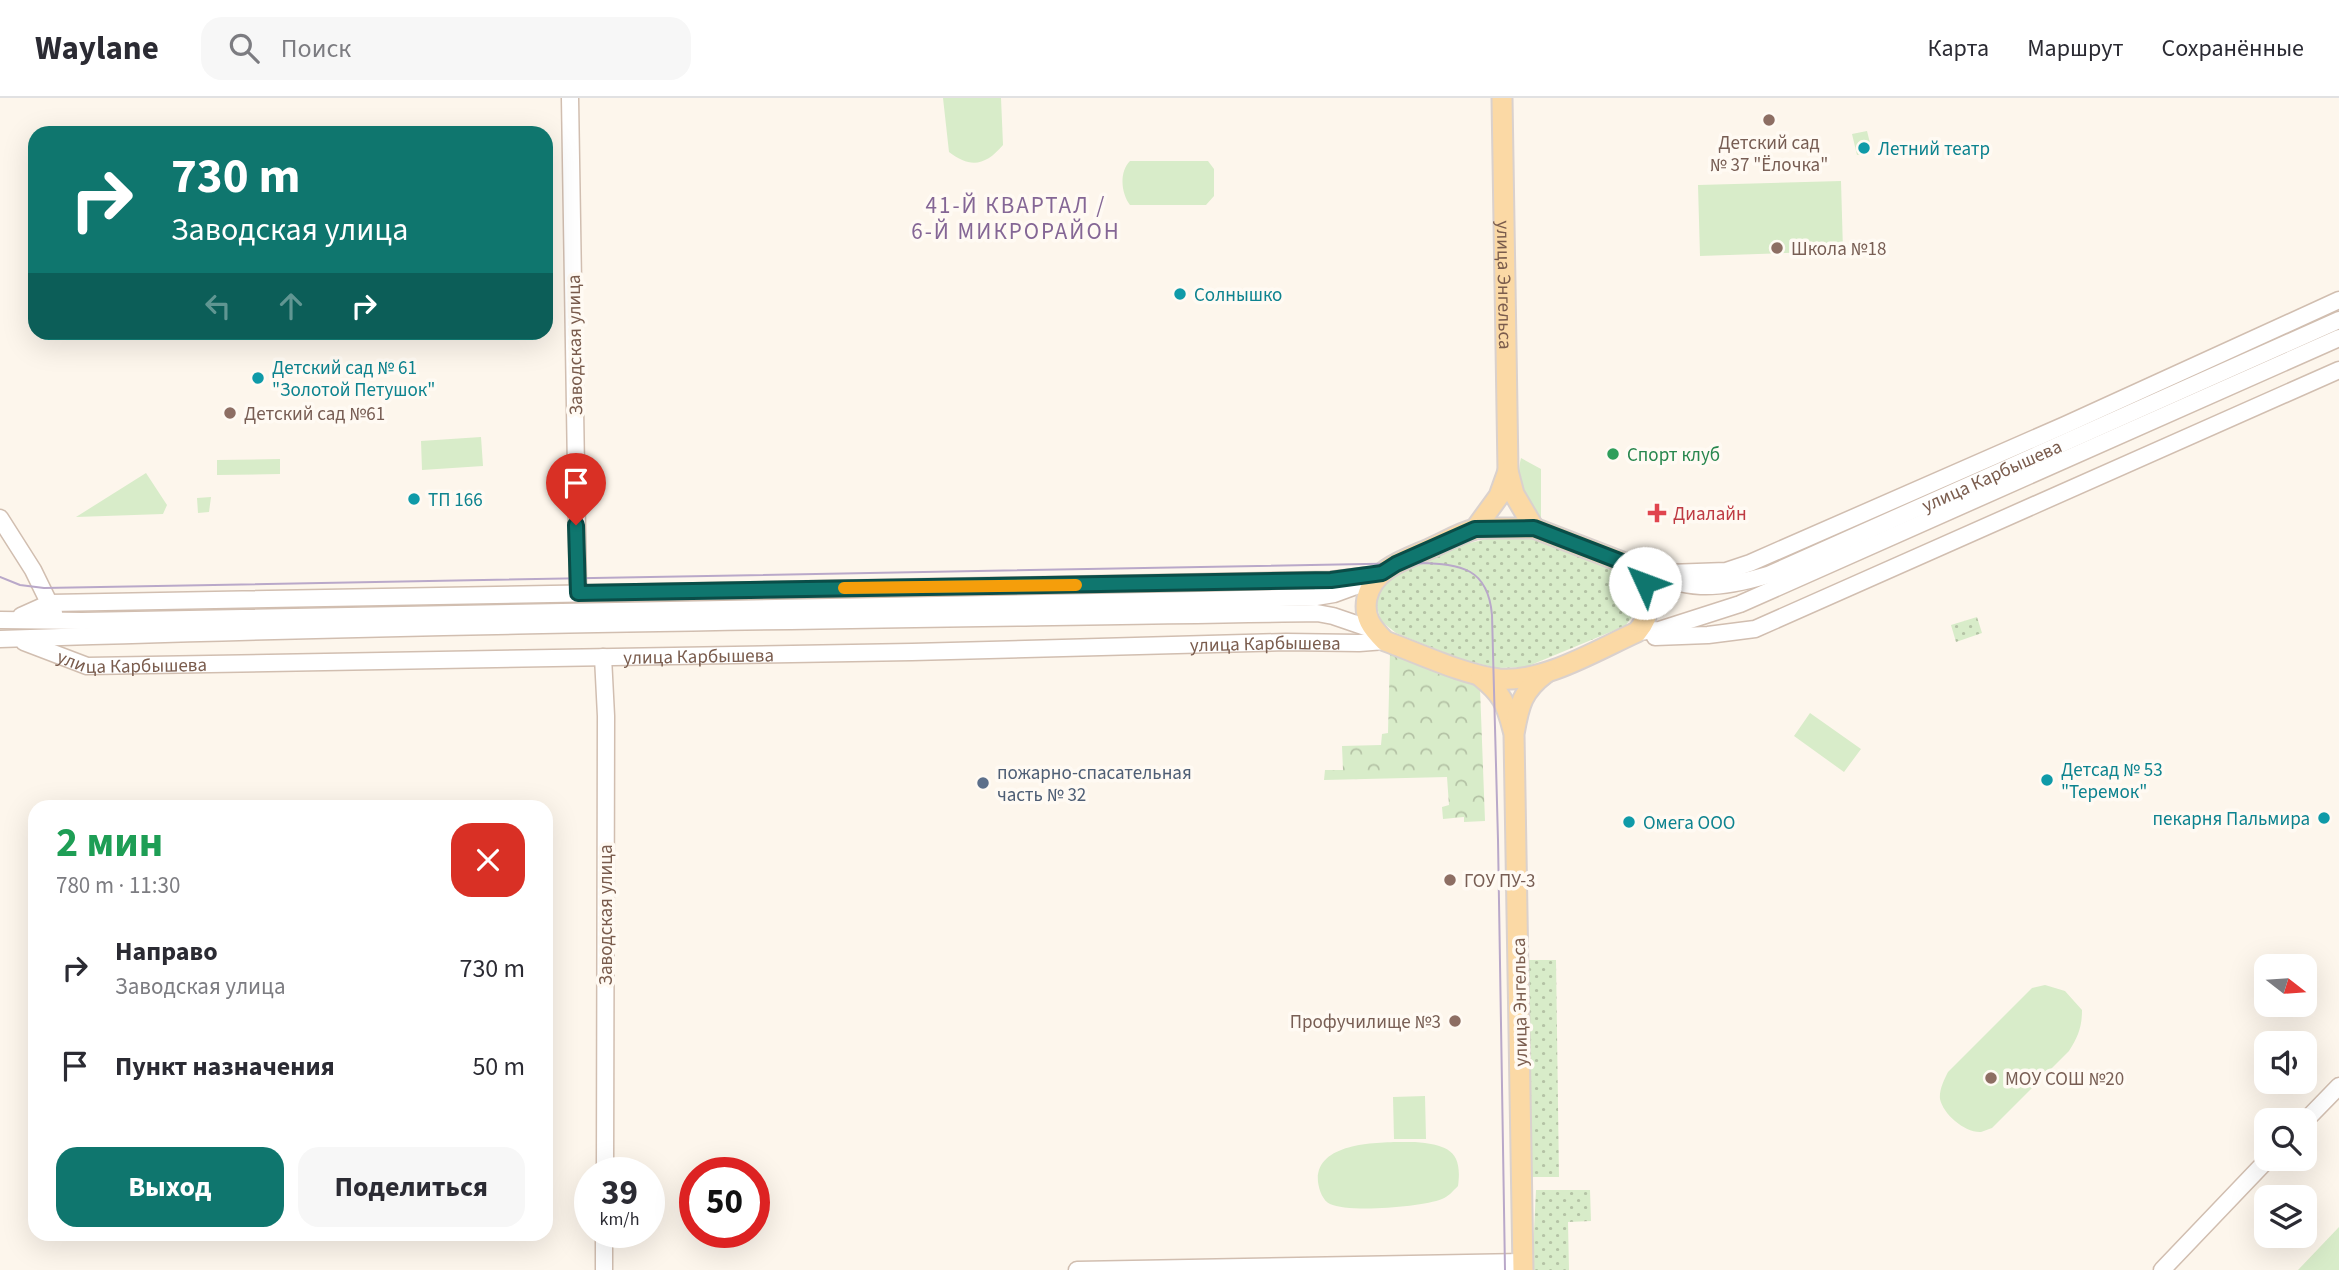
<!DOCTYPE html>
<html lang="ru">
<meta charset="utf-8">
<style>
:root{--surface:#fff;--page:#f7f7f7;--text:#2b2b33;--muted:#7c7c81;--line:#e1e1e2;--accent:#0f766e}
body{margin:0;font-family:"Source Sans 3",sans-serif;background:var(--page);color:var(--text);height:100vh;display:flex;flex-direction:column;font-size:26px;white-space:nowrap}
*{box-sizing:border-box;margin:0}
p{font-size:23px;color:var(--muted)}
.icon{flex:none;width:38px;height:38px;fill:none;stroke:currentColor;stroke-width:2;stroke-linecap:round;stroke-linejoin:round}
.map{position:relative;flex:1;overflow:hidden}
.panel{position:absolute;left:28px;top:702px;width:525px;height:441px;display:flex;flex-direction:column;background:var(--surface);border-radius:21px;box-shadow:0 7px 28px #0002}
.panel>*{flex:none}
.hud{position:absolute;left:28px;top:28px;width:525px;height:214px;border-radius:21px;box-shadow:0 7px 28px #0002;background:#0f766e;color:#fff;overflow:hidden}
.needle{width:46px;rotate:107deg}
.fabs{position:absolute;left:2254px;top:856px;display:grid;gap:14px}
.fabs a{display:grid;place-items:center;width:63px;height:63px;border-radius:14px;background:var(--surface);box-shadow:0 7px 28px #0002;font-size:35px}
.speed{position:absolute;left:574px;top:1059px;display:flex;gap:14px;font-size:35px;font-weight:700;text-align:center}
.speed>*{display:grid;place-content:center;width:91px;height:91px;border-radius:50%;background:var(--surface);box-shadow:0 7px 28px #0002;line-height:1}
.speed small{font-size:18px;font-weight:400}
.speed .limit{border:10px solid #d22;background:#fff;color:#111}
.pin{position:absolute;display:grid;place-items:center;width:60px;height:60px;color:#fff;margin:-72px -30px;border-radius:50% 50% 50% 0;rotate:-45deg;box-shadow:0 0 7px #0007}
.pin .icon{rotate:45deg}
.me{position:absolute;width:77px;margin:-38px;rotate:313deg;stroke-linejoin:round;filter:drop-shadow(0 0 5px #0008)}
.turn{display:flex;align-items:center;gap:24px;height:147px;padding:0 28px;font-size:32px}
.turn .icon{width:91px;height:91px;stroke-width:2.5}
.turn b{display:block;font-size:49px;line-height:60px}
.lanes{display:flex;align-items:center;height:66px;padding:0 28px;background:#0003;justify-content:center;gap:35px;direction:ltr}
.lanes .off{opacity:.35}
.round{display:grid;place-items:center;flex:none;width:74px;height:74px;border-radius:21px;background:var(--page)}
.summary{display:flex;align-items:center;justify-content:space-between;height:119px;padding:0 28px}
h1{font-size:42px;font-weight:700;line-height:52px;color:#1e9e55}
.cta{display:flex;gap:14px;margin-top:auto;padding:14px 28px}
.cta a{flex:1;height:80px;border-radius:21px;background:var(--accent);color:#fff;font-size:28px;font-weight:700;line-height:80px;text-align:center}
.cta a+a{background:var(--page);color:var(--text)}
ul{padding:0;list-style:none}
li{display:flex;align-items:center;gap:21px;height:98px;padding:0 28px}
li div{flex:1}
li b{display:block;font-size:26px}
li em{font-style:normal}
header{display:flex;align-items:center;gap:42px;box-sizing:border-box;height:98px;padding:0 35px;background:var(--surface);border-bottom:2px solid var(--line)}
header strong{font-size:33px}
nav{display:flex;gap:38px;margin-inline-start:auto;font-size:24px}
.search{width:490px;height:63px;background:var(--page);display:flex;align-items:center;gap:18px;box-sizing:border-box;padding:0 24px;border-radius:21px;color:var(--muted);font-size:26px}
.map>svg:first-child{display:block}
</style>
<header>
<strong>Waylane</strong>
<div class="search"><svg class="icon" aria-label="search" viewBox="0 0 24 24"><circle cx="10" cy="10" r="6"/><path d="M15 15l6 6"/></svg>Поиск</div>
<nav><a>Карта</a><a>Маршрут</a><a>Сохранённые</a></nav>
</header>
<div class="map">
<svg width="2339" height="1172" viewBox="0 0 2339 1172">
<defs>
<pattern id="forest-crowns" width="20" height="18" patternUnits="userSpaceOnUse" patternTransform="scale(1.75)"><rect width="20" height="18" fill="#d8ecc9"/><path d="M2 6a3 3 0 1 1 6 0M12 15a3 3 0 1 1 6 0" fill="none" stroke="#b4c2a5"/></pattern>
<pattern id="park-dots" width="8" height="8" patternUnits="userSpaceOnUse" patternTransform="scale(1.75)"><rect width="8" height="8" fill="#d8ecc9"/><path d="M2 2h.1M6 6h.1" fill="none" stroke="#b4c2a5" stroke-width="1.8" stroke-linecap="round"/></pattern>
</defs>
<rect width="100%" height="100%" fill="#fdf6ec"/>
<path fill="#d8ecc9" d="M943,0h58l2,47c-17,20 -32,24 -54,7z
M1867,33l5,20 -15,4 -5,-21z
M1130,63h78l6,8v27l-8,9h-76c-9,-12 -11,-33 0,-44z
M1841,83l2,70 -143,5 -2,-71z
M481,339l2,29 -61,4 -1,-29z
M1521,360l20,11v51c-21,-10 -25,-43 -20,-62z
M280,361v15l-63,1v-15z
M146,375l21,32 -4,9 -87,3z
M211,399l-2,15 -11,1 -1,-15z
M1810,615l51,36 -17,23 -50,-36z
M2045,887l20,6 17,19c0,17 -4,27 -13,41l-77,77c-4,1 -7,3 -11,4 -16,1 -38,-18 -41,-33 -1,-9 4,-19 8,-27l84,-84z
M1425,998l1,43h-32l-1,-42z
M1415,1044c32,3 48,8 43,44 -5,5 -10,11 -16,13 -20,8 -93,14 -112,5 -7,-3 -11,-14 -12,-22 -4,-43 70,-40 97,-40z
M2339,1129v43h-41z"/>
<path fill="url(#forest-crowns)" d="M1390,554l90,36 5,133 -21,1v-5l-21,2 -1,-12 7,-2 -2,-28 -123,3 1,-10h18l-1,-24 39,-1 1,-11 6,-1z"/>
<path fill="url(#park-dots)" d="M1525,437l98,37c21,19 20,33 2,54l-99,41 -28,1 -35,-8 -67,-27 -15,-12 -5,-17 5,-18 17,-13 59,-27 38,-9z
M1977,519l5,16 -26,9 -5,-17z
M1527,862h29l3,217h-29z
M1536,1092h54l1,31 -23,1 1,48h-37z"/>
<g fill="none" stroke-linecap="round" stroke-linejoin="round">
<g stroke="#d1beb0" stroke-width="19">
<g id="minor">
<path d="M570,0l8,495"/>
<path d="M0,420l33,52 21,43"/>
<path id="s1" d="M1635,469c52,24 79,24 133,8l571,-255"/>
<path d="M1668,475l58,-2 24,-8 315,-138 274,-125"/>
<path d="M21,518l29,-13 1281,-23 33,-4"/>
<path d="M0,522l82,1 1117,-21 117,-3 18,-3 41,-15"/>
<path d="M1637,534l22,-2 81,-26 599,-266"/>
<path d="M1655,539l53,-2 47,-6 584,-259"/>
<path d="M0,541c439,-15 878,-19 1317,-26l16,3 41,14"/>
<path id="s2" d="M24,544l63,24 825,-14 374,-10 73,1 26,-2"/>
<path d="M603,559l3,59 -1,456"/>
<path d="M2305,1023l34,-35"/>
<path d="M604,1172v-38"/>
<path d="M1077,1172l446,-8"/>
<path d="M2162,1172l107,-112"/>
</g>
</g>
<g stroke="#dad1cd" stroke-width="23">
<g id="major">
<path id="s3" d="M1502,0l6,373 6,23 20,34"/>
<path d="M1497,430h37l101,39c13,23 21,43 2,65 -40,18 -94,51 -138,47 -35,-4 -81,-26 -114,-38 -13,-13 -22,-24 -18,-43 6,-29 37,-38 62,-49 14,-6 30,-16 46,-20 6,-1 15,-1 22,-1z"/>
<path d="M1475,431l24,-33 9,-25"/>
<path d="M1481,579c21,17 25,26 32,53"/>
<path d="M1523,1172l-9,-536c5,-29 8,-43 32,-61"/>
</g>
</g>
<use href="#minor" stroke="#fff" stroke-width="16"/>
<use href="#major" stroke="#fbd9a5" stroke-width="19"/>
<path stroke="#b9a8c9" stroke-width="2" d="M0,479l20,8 24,3 1376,-25c41,1 68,5 72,52l6,225 7,430"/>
</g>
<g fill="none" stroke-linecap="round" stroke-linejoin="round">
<g stroke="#0a4d48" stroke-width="18">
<path id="route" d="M576,427l2,68 753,-13 51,-7 14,-9 79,-35 59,-1 101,39 10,16"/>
</g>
<use href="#route" stroke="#0f766e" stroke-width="12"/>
<path stroke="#f59e0b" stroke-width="12" d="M844,490l232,-3"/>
</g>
<g fill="#8d6e63" stroke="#fffaf3" stroke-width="2.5">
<circle cx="1769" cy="22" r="7"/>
<circle cx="1777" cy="150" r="7"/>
<circle cx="230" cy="315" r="7"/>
<circle cx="1450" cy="782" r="7"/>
<circle cx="1455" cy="923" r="7"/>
<circle cx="1991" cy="980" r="7"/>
</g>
<g fill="#0f9aa8" stroke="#fffaf3" stroke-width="2.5">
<circle cx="1864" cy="50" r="7"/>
<circle cx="1180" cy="196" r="7"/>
<circle cx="258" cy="280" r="7"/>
<circle cx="414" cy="401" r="7"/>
<circle cx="2047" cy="682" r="7"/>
<circle cx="2324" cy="720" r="7"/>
<circle cx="1629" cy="724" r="7"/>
</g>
<circle fill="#2e9e5b" stroke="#fffaf3" stroke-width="2.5" cx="1613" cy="356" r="7"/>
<path fill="#e0444e" stroke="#fffaf3" stroke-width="2.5" d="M1653.5 404.5h7v7h7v7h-7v7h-7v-7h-7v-7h7z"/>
<circle fill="#5c6f8a" stroke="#fffaf3" stroke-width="2.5" cx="983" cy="685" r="7"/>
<g text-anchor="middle" stroke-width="7" stroke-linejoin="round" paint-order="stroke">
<g font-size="19" fill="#785e54" stroke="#fffaf3" text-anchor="start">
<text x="1769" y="51" text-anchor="middle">Детский сад<tspan x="1769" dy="22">№ 37 "Ёлочка"</tspan></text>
<text x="1791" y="157">Школа №18</text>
<text x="244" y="322">Детский сад №61</text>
<text x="1464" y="789">ГОУ ПУ-3</text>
<text x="1441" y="930" text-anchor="end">Профучилище №3</text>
<text x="2005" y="987">МОУ СОШ №20</text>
</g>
<g font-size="19" fill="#0d838f" stroke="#fffaf3" text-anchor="start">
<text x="1878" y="57">Летний театр</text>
<text x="1194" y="203">Солнышко</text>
<text x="272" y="276">Детский сад № 61<tspan x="272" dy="22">"Золотой Петушок"</tspan></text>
<text x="428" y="408">ТП 166</text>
<text x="2061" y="678">Детсад № 53<tspan x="2061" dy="22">"Теремок"</tspan></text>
<text x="2310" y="727" text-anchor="end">пекарня Пальмира</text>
<text x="1643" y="731">Омега ООО</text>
</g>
<g font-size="19" fill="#7a5c4d" stroke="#fffaf3">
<text dy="7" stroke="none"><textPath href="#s3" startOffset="187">улица Энгельса</textPath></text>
<text transform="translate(574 247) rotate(-91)" y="7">Заводская улица</text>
<text dy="7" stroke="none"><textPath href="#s1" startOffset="382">улица Карбышева</textPath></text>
<text dy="7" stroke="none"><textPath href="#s2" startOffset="1246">улица Карбышева</textPath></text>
<text dy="7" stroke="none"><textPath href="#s2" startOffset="679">улица Карбышева</textPath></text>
<text dy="7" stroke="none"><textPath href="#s2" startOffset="112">улица Карбышева</textPath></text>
<text transform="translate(605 817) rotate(-90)" y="7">Заводская улица</text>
<text transform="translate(1519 904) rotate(-91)" y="7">улица Энгельса</text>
</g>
<g font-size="19" fill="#27864d" stroke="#fffaf3" text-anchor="start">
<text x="1627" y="363">Спорт клуб</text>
</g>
<g font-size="19" fill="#be3a42" stroke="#fffaf3" text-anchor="start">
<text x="1673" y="422">Диалайн</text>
</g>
<g font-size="19" fill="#4e5e75" stroke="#fffaf3" text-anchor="start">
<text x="997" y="681">пожарно-спасательная<tspan x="997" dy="22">часть № 32</tspan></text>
</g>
<g font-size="23" letter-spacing="2" fill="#846695" stroke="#fffaf3">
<text x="1016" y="115">41-Й КВАРТАЛ /<tspan x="1016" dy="26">6-Й МИКРОРАЙОН</tspan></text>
</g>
</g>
</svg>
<div class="fabs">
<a><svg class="needle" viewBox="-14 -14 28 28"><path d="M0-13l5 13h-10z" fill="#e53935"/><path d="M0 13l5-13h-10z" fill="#7c7c81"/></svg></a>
<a><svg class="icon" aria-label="sound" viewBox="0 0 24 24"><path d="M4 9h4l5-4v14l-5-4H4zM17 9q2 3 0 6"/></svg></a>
<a><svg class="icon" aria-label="search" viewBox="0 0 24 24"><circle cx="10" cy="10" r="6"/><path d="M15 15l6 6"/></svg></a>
<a><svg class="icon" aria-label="layers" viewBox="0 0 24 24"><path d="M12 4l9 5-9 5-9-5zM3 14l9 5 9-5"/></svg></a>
</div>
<div class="speed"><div>39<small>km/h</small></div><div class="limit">50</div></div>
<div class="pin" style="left:576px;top:427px;background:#d93025"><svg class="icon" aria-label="arrive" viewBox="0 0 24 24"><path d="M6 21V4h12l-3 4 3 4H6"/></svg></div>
<svg class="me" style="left:1645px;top:485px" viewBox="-20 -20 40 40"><circle r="19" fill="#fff"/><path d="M0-13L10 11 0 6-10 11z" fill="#0f766e"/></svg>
<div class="hud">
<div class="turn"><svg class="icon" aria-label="right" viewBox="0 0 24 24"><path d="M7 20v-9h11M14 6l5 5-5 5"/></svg><div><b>730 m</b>Заводская улица</div></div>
<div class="lanes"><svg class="icon off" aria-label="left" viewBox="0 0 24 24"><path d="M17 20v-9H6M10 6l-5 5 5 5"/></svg><svg class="icon off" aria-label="ahead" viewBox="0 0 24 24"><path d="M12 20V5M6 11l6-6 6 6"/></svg><svg class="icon" aria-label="right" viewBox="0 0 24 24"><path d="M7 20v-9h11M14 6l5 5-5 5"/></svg></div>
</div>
<section class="panel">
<div class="summary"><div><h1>2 мин</h1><p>780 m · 11:30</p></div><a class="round" style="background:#d93025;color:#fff"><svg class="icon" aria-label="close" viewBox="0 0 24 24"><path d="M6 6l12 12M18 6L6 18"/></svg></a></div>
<ul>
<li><svg class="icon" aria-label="right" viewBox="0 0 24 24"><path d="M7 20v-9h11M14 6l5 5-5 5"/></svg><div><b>Направо</b><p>Заводская улица</p></div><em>730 m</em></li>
<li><svg class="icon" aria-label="arrive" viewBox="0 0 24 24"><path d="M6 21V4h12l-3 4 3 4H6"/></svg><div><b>Пункт назначения</b></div><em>50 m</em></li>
</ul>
<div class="cta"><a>Выход</a><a>Поделиться</a></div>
</section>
</div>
